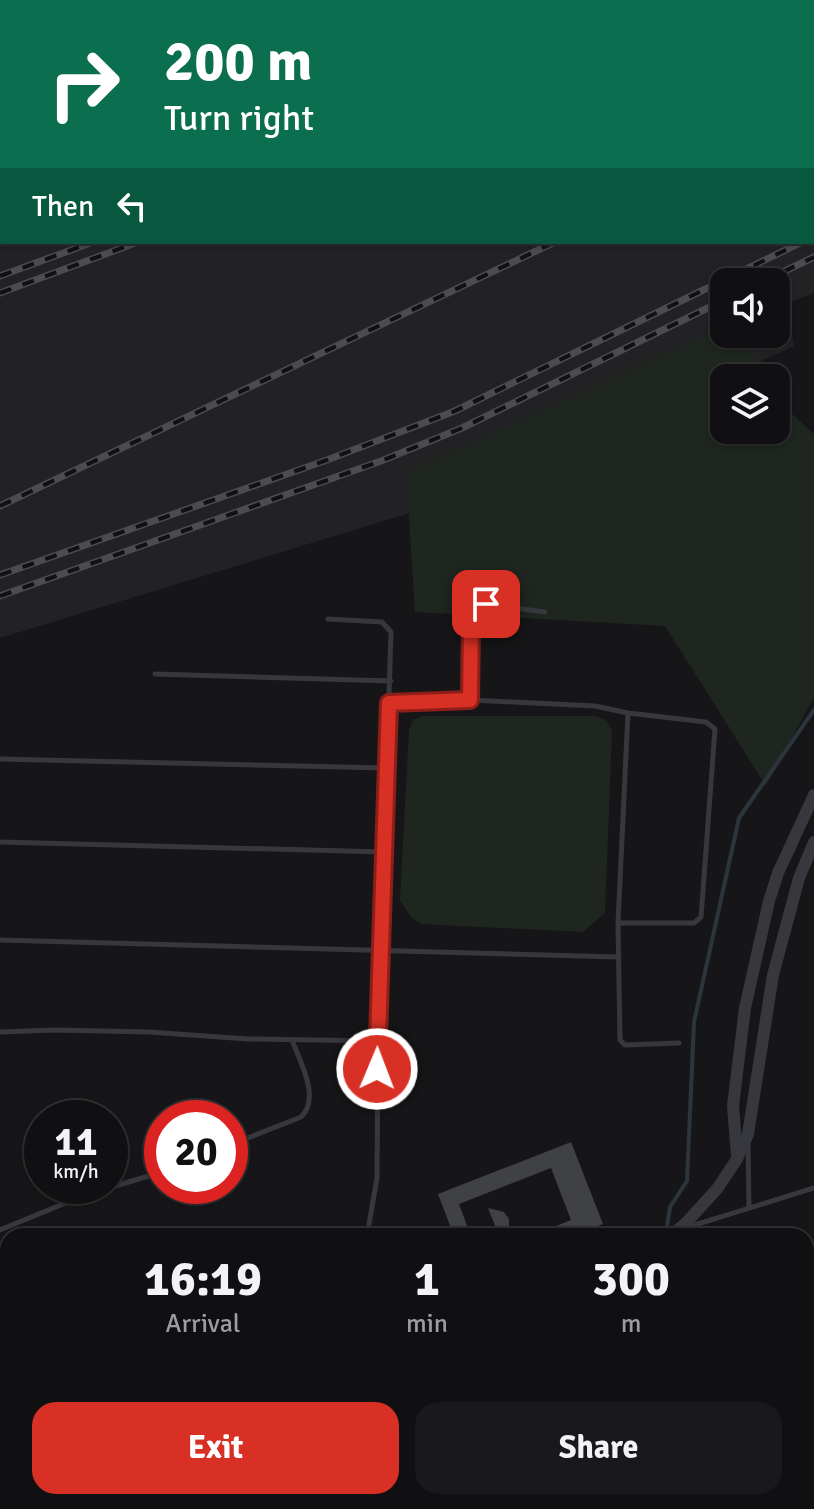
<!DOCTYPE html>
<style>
:root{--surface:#101012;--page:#19191b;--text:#f1f3f6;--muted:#9c9d9f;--line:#303032;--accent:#d93025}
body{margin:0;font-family:Signika,sans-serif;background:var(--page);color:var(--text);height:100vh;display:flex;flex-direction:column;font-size:30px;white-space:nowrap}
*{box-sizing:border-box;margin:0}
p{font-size:26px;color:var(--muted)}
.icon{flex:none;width:44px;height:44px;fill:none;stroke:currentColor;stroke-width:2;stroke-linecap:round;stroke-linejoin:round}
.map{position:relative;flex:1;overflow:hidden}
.panel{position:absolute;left:0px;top:1228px;width:814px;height:282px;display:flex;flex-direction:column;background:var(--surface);border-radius:24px 24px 0 0;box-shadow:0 2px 6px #0004,0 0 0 2px var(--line)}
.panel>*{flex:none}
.banner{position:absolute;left:0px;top:0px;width:814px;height:244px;box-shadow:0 2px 6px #0004,0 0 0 2px var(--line);background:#0b6e4f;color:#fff;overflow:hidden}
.tools{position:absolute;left:710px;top:268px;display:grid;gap:16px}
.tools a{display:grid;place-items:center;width:80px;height:80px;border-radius:16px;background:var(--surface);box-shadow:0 2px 6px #0004,0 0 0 2px var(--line);font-size:40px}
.speed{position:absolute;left:24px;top:1100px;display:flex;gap:16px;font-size:40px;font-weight:700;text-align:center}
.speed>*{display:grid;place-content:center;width:104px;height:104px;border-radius:50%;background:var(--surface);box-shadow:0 2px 6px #0004,0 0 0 2px var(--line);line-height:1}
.speed small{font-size:20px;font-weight:400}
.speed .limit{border:12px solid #d22;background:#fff;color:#111}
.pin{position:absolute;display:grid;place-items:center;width:68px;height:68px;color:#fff;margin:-34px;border-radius:16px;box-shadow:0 4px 12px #0006}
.me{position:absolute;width:88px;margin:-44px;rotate:1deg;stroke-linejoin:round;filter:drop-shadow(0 0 6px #0008)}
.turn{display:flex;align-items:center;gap:28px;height:168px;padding:0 32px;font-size:36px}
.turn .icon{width:104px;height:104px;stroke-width:2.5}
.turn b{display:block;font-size:56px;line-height:68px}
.then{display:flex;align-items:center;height:76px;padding:0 32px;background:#0003;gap:16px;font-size:30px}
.eta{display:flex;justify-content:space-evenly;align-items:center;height:136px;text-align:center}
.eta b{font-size:48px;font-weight:800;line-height:56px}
.action{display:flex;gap:16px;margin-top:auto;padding:16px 32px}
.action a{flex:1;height:92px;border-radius:24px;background:var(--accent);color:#fff;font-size:32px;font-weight:800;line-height:92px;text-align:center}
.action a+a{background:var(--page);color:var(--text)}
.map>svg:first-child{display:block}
</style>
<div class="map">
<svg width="814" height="1509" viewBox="0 0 814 1509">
<rect width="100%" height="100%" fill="#161618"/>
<path fill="#222225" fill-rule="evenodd" d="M591,0h223v293l-28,11 8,42 -315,146 -479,146v-404l2,-1v9h810v-240h-226zM724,282h52v52h-52z"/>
<path fill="#1e261f" d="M724,327v7h14l27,44h-41v52h52v-34l5,8 33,30v263l-48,89 -101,-160 -250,-14 -9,-139z
M423,716h173l11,5 5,10 -7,182 -22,19 -162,-8 -10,-7 -11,-17 9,-171 5,-10z
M806,1282l8,14v213h-524l13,-7h503z"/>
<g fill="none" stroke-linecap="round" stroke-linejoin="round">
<path stroke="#2c353c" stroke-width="4" d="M667,1227l3,-20 17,-26 7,-159 45,-204 75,-108
M806,1472l8,12
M30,1502l4,7
M218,1509l22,-7"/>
</g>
<path fill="#404145" d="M571,1142l32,82 -30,12h-41l39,-16 -20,-52 -92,36 12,32h-17l-16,-42z
M488,1208l16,4 5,7v8l-6,9h-4z"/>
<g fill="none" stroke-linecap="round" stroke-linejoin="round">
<path stroke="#37383d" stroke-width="5" d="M268,0l1,2
M812,51l2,-1
M155,674l236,7
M470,700l1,-77 6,-14 9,-5 59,8
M389,703l81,-3 125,6 33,7 -10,210 2,117 5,5 54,-2
M0,759l386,9
M0,842l384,10
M618,923h76l7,-6 14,-188 -9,-7 -78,-9
M0,940l619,17
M0,1032l55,-2 94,2 99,7 130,2 13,-409 -9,-10 -54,-3
M748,1144l1,63
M230,1145l71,-28c20,-19 -1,-55 -9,-77
M685,1228l129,-40
M0,1230l85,-35 77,-23
M367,1236l10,-58 1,-136
M0,1263l8,24"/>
<path stroke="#37383d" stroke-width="10" d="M72,0l1,2
M165,0l1,2
M311,0l1,2
M355,0v2
M0,38l2,8
M0,1413l8,2
M14,1502l4,7"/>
<path stroke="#37383d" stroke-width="12" d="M737,1156l-4,-50 12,-98 24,-107 9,-28 36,-78
M670,1236l15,-12 32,-35 20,-30 11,-25 25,-159 26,-97 15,-36
M0,1483l8,2
M93,1502l15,7
M113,1509l23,-7"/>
<g stroke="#4a4c52" stroke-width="7">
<path id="rail" d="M716,2l5,-2
M743,2l6,-2
M794,2l6,-2
M812,122l2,-1
M0,276l93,-34
M762,282l52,-25
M0,293l138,-51
M0,506l555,-264
M0,575l327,-115 128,-49 347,-169
M0,596l381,-135 81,-33 262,-128"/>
</g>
<use href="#rail" stroke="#111113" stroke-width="4" stroke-dasharray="12" stroke-linecap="butt"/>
</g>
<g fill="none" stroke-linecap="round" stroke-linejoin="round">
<g stroke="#8d1f18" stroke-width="20">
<path id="route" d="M377,1069l12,-366 81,-3 1,-77 6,-14 9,-5"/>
</g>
<use href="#route" stroke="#d93025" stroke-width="14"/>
</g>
</svg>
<div class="tools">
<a><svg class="icon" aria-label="sound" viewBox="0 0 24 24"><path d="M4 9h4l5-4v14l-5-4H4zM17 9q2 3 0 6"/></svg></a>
<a><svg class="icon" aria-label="layers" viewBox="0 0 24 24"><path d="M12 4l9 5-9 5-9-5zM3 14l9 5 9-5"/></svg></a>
</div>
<div class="speed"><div>11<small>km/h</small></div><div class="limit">20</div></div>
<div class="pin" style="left:486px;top:604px;background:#d93025"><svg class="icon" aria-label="arrive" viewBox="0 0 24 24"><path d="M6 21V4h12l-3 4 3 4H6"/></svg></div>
<svg class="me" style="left:377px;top:1069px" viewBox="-20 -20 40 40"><circle r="17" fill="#d93025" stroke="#fff" stroke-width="3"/><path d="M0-11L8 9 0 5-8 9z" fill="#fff"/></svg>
<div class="banner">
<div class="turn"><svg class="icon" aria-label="right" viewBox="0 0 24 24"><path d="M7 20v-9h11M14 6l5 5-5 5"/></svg><div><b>200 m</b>Turn right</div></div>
<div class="then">Then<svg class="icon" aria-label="left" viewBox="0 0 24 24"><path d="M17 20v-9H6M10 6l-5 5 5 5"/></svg></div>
</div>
<section class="panel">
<div class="eta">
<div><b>16:19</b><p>Arrival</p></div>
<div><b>1</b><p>min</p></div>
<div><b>300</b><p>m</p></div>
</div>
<div class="action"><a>Exit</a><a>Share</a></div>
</section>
</div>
